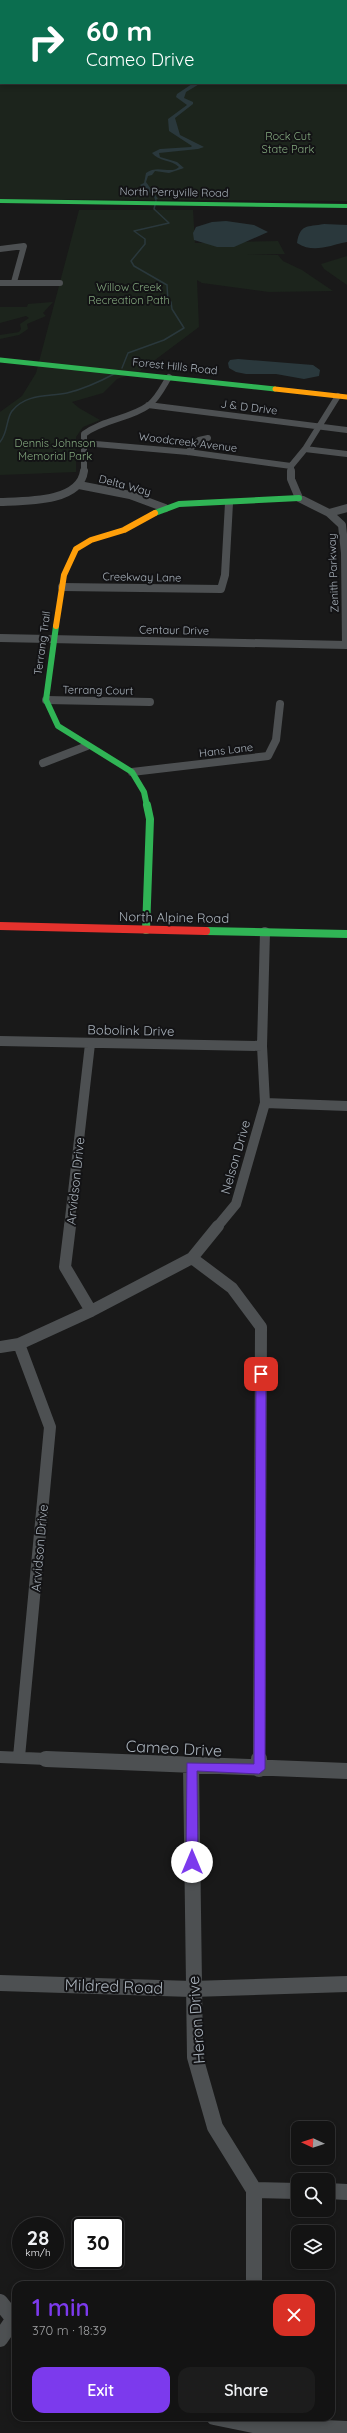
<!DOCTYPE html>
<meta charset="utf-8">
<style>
:root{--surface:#131313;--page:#1c1c1c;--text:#f1f3f6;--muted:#9d9ea0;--line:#323233;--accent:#7c3aed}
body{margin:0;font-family:Quicksand,sans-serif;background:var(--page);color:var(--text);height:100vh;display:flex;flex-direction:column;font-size:15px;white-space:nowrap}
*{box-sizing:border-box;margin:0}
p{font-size:13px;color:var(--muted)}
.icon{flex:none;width:22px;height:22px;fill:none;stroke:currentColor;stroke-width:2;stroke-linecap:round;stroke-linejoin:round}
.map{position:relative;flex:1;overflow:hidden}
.sheet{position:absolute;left:12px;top:2281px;width:323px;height:140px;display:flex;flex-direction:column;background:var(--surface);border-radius:12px;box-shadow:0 2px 6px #0003,0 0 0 1px var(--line)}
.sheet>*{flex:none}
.hud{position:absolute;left:0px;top:0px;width:347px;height:84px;box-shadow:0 2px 6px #0003,0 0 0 1px var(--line);background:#0b6e4f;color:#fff;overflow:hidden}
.needle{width:26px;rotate:273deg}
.tools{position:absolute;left:291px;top:2121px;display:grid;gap:8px}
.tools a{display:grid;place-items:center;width:44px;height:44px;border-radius:8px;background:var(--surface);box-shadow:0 2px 6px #0003,0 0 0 1px var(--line);font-size:20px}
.speed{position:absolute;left:12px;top:2217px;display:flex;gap:8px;font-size:20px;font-weight:700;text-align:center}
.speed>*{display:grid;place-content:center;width:52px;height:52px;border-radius:50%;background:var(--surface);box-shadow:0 2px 6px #0003,0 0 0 1px var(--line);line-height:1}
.speed small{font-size:10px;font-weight:400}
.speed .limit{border:2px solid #111;border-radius:6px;background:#fff;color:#111}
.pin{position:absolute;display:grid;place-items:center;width:34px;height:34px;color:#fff;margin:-17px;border-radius:8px;box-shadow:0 2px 6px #0006}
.me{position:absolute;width:44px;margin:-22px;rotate:0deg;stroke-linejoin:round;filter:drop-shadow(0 0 3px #0008)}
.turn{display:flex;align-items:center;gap:14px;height:84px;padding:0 20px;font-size:18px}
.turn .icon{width:52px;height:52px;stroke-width:2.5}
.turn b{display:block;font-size:28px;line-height:34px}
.round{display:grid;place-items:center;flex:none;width:42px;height:42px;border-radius:12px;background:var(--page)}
.overview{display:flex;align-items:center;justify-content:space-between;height:68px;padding:0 20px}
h1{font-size:24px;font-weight:600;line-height:30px;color:var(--accent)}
.action{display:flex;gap:8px;margin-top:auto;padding:8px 20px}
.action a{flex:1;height:46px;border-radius:12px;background:var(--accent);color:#fff;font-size:16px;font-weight:600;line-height:46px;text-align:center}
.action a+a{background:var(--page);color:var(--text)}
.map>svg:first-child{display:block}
</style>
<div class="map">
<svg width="347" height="2433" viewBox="0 0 347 2433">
<rect width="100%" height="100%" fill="#191919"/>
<path fill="#1c241c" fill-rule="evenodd" d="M0,0h347v201l-347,-2zM1,1h345v82h-345z
M79,210h114l2,33 83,-2 7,13h-40l33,1 5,6 19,9 31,21 -64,1 -67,-9 -5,-3 2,47 -60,45 -22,7 -14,14 -31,9 7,6 21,12 -17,7 -7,10v35l-76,3v-63l22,-16 14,-23z
M347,256v29l-23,-16 -3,-5z
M53,302l-10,11 3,3 -19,8 1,5 -9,6 -19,4v-4l19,-3 2,-3 -1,-5 9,-6 -3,-2 -26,7v-16h27l1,-3z"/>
<path fill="#2a383c" d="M201,83l-15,9 -2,6 9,4v2l-18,14 5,17 24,12 -6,2 -39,4 1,4 17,5 7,6 -15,5 -14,-2 -3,4 -4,1 -2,6 12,17 -3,1 -1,-4 -14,-11 4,-2 2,-10c12,-9 25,2 33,-6 -8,-8 -20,-5 -27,-14l8,-4 31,-2 1,-1 -23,-15 -1,-12 19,-14 -11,-8 1,-3 15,-10z
M226,221l28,4 14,7 -34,15h-17l-23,-7 -1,-7 3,-6 16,-5z
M324,224l23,1v17c-17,3 -33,12 -50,1 3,-19 10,-16 27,-19z
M238,359l75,6 7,5 -1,6 -15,3 -28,-5h-30l-10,-2 -7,-4 -1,-5 2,-3z"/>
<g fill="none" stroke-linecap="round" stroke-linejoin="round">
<path stroke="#2a383c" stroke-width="1.5" d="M122,368l6,-15 36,-13 20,-12 -12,-19 -1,-7 -3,-1 -1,-16 -33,-19 -3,-5 14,-17v-5l-11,-8 35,-8 -15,-14 2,-8
M0,442c8,-9 6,-23 12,-31 14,-18 37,-14 55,-18 17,-4 34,-12 49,-20"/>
<path stroke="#4d5052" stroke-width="6" d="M0,249l24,-3 -10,36
M0,283h60
M148,405l199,25
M84,443l104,9 103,14
M305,449l42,5
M188,452l11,-12 9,-2
M84,472v-38c20,-15 46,-15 65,-29 9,-7 14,-18 20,-28
M291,472v-6l14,-17 33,-53"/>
<path stroke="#4d5052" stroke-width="8" d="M291,471v8l8,19 30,15 13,12 3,28 1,92
M79,485l51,10 35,13
M0,502c24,-1 80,1 84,-31
M329,513l18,-5
M62,587l159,2 4,-14 4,-72
M0,638l347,7
M46,700l104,2
M43,763l44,-17
M132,772l136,-16 8,-16 4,-36"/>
<path stroke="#4d5052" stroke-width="10" d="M0,1041l262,5
M265,1103l82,3
M69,1227l21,-183
M217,1227l19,-23 29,-101 -3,-57 3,-114"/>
<path stroke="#4d5052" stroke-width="12" d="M70,1226l-5,41 26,44
M192,1258l40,30 29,39 -2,433
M19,1344l31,83 -31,330
M0,1347l19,-3 72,-33 101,-53 26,-32
M0,1757l71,3"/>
<path stroke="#4d5052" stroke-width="16" d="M46,1759l301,12
M191,1766l4,291 20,70 39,63v95
M259,1769v-10
M0,1983l192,6 155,-5
M254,2190l44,1
M328,2191l19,1
M0,2302l16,20
M0,2339l13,-19
M214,2417l39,8 94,4"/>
<path stroke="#30b455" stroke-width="4" d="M0,201l347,5"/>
<path stroke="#30b455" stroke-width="5" d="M0,360l275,29"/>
<path stroke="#30b455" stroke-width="6" d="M155,513l24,-9 120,-6
M56,626l-10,74 12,26 74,46 12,20 3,14"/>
<path stroke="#30b455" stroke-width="8" d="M146,930l4,-111 -3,-14
M206,931l141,3"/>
<path stroke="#ff9f0a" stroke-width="5" d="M275,389l72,8"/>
<path stroke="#ff9f0a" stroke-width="6" d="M56,626l8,-51 12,-26 15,-9 33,-10 31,-17"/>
<path stroke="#e5322d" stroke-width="8" d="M0,926l206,5"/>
</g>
<path fill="#7c3aed" stroke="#51269a" d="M261,1371l5,3 -1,395 -6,5 -62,-3 1,91 -6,5 -6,-5 1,-99 67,1 2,-390z"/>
<g text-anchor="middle" stroke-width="4" stroke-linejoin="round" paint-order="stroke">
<g font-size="11" fill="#83a87e" stroke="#131315">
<text x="288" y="140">Rock Cut<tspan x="288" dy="13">State Park</tspan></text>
<text x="129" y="291">Willow Creek<tspan x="129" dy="13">Recreation Path</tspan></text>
<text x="55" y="447">Dennis Johnson<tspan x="55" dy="13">Memorial Park</tspan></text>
</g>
<g font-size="11" fill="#a9b2bb" stroke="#131315">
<text transform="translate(174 192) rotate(1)" y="4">North Perryville Road</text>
<text transform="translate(175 366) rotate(6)" y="4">Forest Hills Road</text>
<text transform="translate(249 407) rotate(7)" y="4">J &amp; D Drive</text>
<text transform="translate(188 442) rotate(7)" y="4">Woodcreek Avenue</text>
<text transform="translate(125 485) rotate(15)" y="4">Delta Way</text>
<text transform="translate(333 573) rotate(-92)" y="4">Zenith Parkway</text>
<text transform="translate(142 577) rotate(1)" y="4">Creekway Lane</text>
<text transform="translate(174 630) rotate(1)" y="4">Centaur Drive</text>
<text transform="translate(42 643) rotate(-82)" y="4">Terrang Trail</text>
<text transform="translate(98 690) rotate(1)" y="4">Terrang Court</text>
<text transform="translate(226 750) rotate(-7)" y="4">Hans Lane</text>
</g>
<g font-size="13" fill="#a9b2bb" stroke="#131315">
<text transform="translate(174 917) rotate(1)" y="5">North Alpine Road</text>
<text transform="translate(131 1030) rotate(1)" y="5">Bobolink Drive</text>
<text transform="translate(235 1157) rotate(-74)" y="5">Nelson Drive</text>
<text transform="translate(75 1181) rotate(-84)" y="5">Arvidson Drive</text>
<text transform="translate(39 1548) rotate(-85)" y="5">Arvidson Drive</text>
</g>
<g font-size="16" fill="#a9b2bb" stroke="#131315">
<text transform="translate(174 1748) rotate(3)" y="6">Cameo Drive</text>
<text transform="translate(114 1986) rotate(2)" y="6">Mildred Road</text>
<text transform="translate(196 2020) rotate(-94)" y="6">Heron Drive</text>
</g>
</g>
</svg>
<div class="tools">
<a><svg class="needle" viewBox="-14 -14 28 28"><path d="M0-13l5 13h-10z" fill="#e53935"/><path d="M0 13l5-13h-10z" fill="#9d9ea0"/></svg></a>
<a><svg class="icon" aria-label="search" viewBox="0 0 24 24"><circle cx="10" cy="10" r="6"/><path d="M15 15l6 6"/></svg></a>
<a><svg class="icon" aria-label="layers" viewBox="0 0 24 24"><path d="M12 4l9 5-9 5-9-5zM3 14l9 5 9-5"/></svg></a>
</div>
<div class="speed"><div>28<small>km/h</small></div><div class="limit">30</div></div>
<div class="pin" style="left:261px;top:1374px;background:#d93025"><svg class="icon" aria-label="arrive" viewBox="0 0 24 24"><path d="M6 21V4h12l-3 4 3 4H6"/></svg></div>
<svg class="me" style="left:192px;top:1862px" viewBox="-20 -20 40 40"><circle r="19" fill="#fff"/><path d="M0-13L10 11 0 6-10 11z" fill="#7c3aed"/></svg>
<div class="hud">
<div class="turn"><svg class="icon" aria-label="right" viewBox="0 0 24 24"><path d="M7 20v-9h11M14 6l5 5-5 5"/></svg><div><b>60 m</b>Cameo Drive</div></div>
</div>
<section class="sheet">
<div class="overview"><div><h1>1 min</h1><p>370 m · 18:39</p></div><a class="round" style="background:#d93025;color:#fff"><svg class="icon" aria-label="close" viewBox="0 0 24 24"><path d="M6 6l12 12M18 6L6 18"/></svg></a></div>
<div class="action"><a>Exit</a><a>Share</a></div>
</section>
</div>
